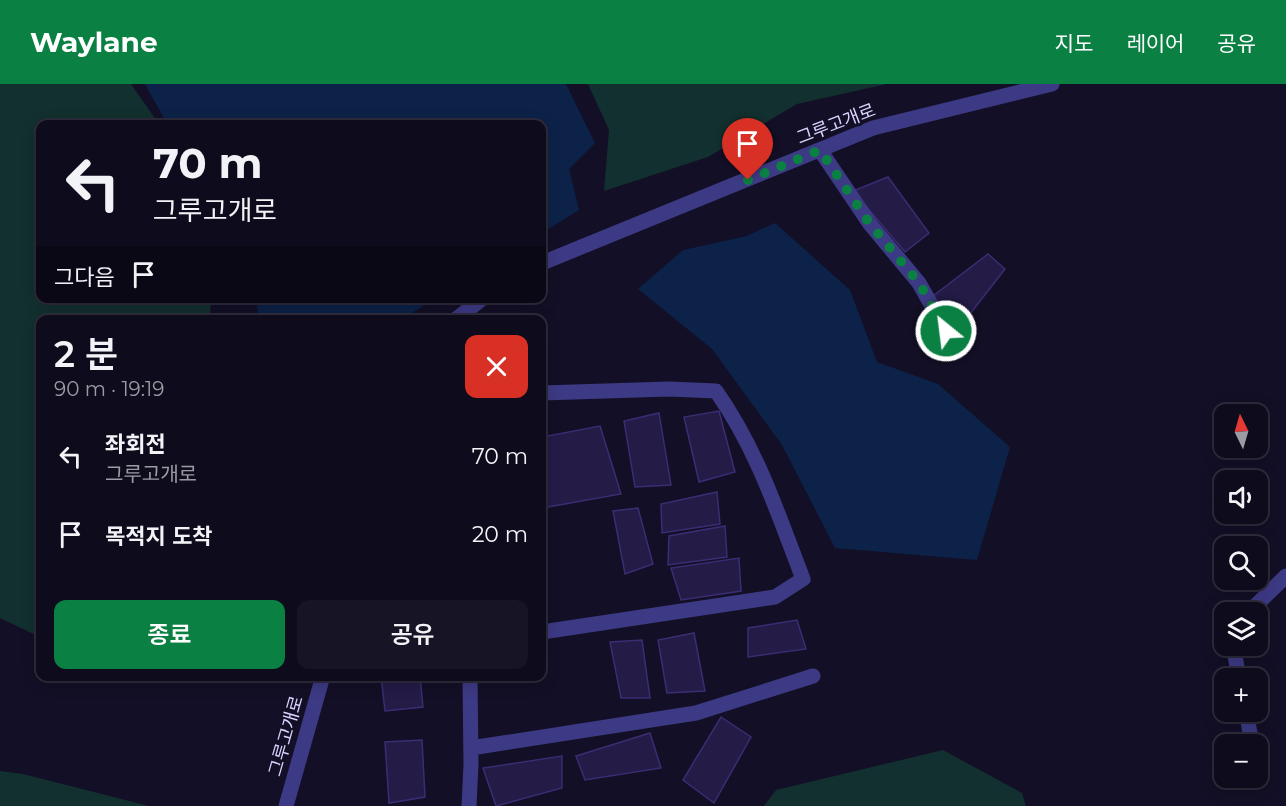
<!DOCTYPE html>
<html lang="ko">
<meta charset="utf-8">
<style>
:root{--surface:#0e0b1c;--page:#171425;--text:#f1f3f6;--muted:#9b9ba3;--line:#2e2b3b;--accent:#0b8043}
body{margin:0;font-family:Montserrat,"Noto Sans KR",sans-serif;background:var(--page);color:var(--text);height:100vh;display:flex;flex-direction:column;font-size:22px;white-space:nowrap}
*{box-sizing:border-box;margin:0}
p{font-size:20px;color:var(--muted)}
.icon{flex:none;width:33px;height:33px;fill:none;stroke:currentColor;stroke-width:2;stroke-linecap:round;stroke-linejoin:round}
.map{position:relative;flex:1;overflow:hidden}
.sheet{position:absolute;left:36px;top:231px;width:510px;height:366px;display:flex;flex-direction:column;background:var(--surface);border-radius:12px;box-shadow:0 3px 15px #0003,0 0 0 2px var(--line)}
.sheet>*{flex:none}
.hud{position:absolute;left:36px;top:36px;width:510px;height:183px;border-radius:12px;box-shadow:0 3px 15px #0003,0 0 0 2px var(--line);background:#0e0b1c;color:var(--text);overflow:hidden}
.needle{width:39px;rotate:355deg}
.buttons{position:absolute;left:1214px;top:320px;display:grid;gap:12px}
.buttons a{display:grid;place-items:center;width:54px;height:54px;border-radius:12px;background:var(--surface);box-shadow:0 3px 15px #0003,0 0 0 2px var(--line);font-size:30px}
.pin{position:absolute;display:grid;place-items:center;width:51px;height:51px;color:#fff;margin:-62px -26px;border-radius:50% 50% 50% 0;rotate:-45deg;box-shadow:0 0 6px #0007}
.pin .icon{rotate:45deg}
.me{position:absolute;width:66px;margin:-33px;rotate:331deg;stroke-linejoin:round;filter:drop-shadow(0 0 4px #0008)}
.turn{display:flex;align-items:center;gap:21px;height:126px;padding:0 18px;font-size:27px}
.turn .icon{width:78px;height:78px;stroke-width:2.5}
.turn b{display:block;font-size:42px;line-height:51px}
.then{display:flex;align-items:center;height:57px;padding:0 18px;background:#0003;gap:12px;font-size:22px}
.round{display:grid;place-items:center;flex:none;width:63px;height:63px;border-radius:12px;background:var(--page)}
.head{display:flex;align-items:center;justify-content:space-between;height:102px;padding:0 18px}
h1{font-size:36px;font-weight:600;line-height:45px}
.cta{display:flex;gap:12px;margin-top:auto;padding:12px 18px}
.cta a{flex:1;height:69px;border-radius:12px;background:var(--accent);color:#fff;font-size:24px;font-weight:600;line-height:69px;text-align:center}
.cta a+a{background:var(--page);color:var(--text)}
ul{padding:0;list-style:none}
li{display:flex;align-items:center;gap:18px;height:78px;padding:0 18px}
li div{flex:1}
li b{display:block;font-size:22px}
li em{font-style:normal}
header{display:flex;align-items:center;gap:36px;box-sizing:border-box;height:84px;padding:0 30px;background:var(--accent);color:#fff}
header strong{font-size:28px}
nav{display:flex;gap:33px;margin-inline-start:auto;font-size:21px}
.map>svg:first-child{display:block}
</style>
<header>
<strong>Waylane</strong>
<nav><a>지도</a><a>레이어</a><a>공유</a></nav>
</header>
<div class="map">
<svg width="1286" height="722" viewBox="0 0 1286 722">
<rect width="100%" height="100%" fill="#130f26"/>
<path fill="#12302f" d="M0,0h131l28,40h-119v174l171,1 -1,20 -170,1v317l-40,-19z
M588,0h299l-90,20 -89,53 -104,34 5,-61z
M943,666l79,43 4,13h-262l12,-16z
M0,687l23,3 126,32h-149z"/>
<path fill="#0c2248" d="M145,0h421l29,59 -26,26 10,41 -37,23v-109h-375z
M775,139l75,67 27,72 61,22 72,63 -33,113 -142,-12 -53,-103 -70,-96 -74,-60 45,-39 64,-14z
M256,215v-1l179,1 -33,20h-143z"/>
<path fill="#241b47" stroke="#3b2d73" stroke-width="1.5" d="M888,93l41,56 -24,19 -52,-61z
M988,170l17,15 -46,59 -30,-29z
M719,327l16,61 -36,10 -15,-65z
M659,329l12,72 -36,2 -11,-66z
M600,342l21,68 -79,14v-71z
M717,408l3,32 -58,9 -1,-29z
M638,424l15,56 -28,10 -12,-63z
M725,442l2,31 -59,8 1,-29z
M739,474l2,33 -60,9 -10,-32z
M797,536l9,29 -58,8v-29z
M694,549l11,58 -38,2 -9,-53z
M642,556l8,58h-29l-11,-56z
M381,592h39l3,31 -38,4z
M721,633l30,20 -37,66 -31,-23z
M650,649l11,35 -76,12 -9,-24z
M422,656l3,57 -36,6 -4,-61z
M562,672v32l-66,18 -13,-38z"/>
<g fill="none" stroke-linecap="round" stroke-linejoin="round">
<path stroke="#3d3a85" stroke-width="15" d="M820,66l50,74 49,59 27,48
M542,179l331,-135 179,-44
M455,236l28,-22
M542,309l127,-4 47,2c41,58 62,123 87,188l-28,18 -233,35
M1249,528l37,-36
M1233,561l6,33
M1246,627l6,33
M471,664l225,-35 117,-37
M286,722l37,-130
M469,722l2,-42 -1,-88"/>
</g>
<g fill="none" stroke-linecap="round" stroke-linejoin="round">
<path stroke="#0b8043" stroke-width="10" stroke-dasharray="0 18" d="M748,96l72,-30 50,74 49,59 27,48"/>
</g>
<g text-anchor="middle" stroke-width="6" stroke-linejoin="round" paint-order="stroke">
<g font-size="18" fill="#d9d4ff" stroke="#130f26">
<text transform="translate(836 40) rotate(-21)" y="6">그루고개로</text>
<text transform="translate(286 652) rotate(-74)" y="6">그루고개로</text>
</g>
</g>
</svg>
<div class="buttons">
<a><svg class="needle" viewBox="-14 -14 28 28"><path d="M0-13l5 13h-10z" fill="#e53935"/><path d="M0 13l5-13h-10z" fill="#9b9ba3"/></svg></a>
<a><svg class="icon" aria-label="sound" viewBox="0 0 24 24"><path d="M4 9h4l5-4v14l-5-4H4zM17 9q2 3 0 6"/></svg></a>
<a><svg class="icon" aria-label="search" viewBox="0 0 24 24"><circle cx="10" cy="10" r="6"/><path d="M15 15l6 6"/></svg></a>
<a><svg class="icon" aria-label="layers" viewBox="0 0 24 24"><path d="M12 4l9 5-9 5-9-5zM3 14l9 5 9-5"/></svg></a>
<a>+</a>
<a>−</a>
</div>
<div class="pin" style="left:748px;top:96px;background:#d93025"><svg class="icon" aria-label="arrive" viewBox="0 0 24 24"><path d="M6 21V4h12l-3 4 3 4H6"/></svg></div>
<svg class="me" style="left:946px;top:247px" viewBox="-20 -20 40 40"><circle r="17" fill="#0b8043" stroke="#fff" stroke-width="3"/><path d="M0-11L8 9 0 5-8 9z" fill="#fff"/></svg>
<div class="hud">
<div class="turn"><svg class="icon" aria-label="left" viewBox="0 0 24 24"><path d="M17 20v-9H6M10 6l-5 5 5 5"/></svg><div><b>70 m</b>그루고개로</div></div>
<div class="then">그다음<svg class="icon" aria-label="arrive" viewBox="0 0 24 24"><path d="M6 21V4h12l-3 4 3 4H6"/></svg></div>
</div>
<section class="sheet">
<div class="head"><div><h1>2 분</h1><p>90 m · 19:19</p></div><a class="round" style="background:#d93025;color:#fff"><svg class="icon" aria-label="close" viewBox="0 0 24 24"><path d="M6 6l12 12M18 6L6 18"/></svg></a></div>
<ul>
<li><svg class="icon" aria-label="left" viewBox="0 0 24 24"><path d="M17 20v-9H6M10 6l-5 5 5 5"/></svg><div><b>좌회전</b><p>그루고개로</p></div><em>70 m</em></li>
<li><svg class="icon" aria-label="arrive" viewBox="0 0 24 24"><path d="M6 21V4h12l-3 4 3 4H6"/></svg><div><b>목적지 도착</b></div><em>20 m</em></li>
</ul>
<div class="cta"><a>종료</a><a>공유</a></div>
</section>
</div>
